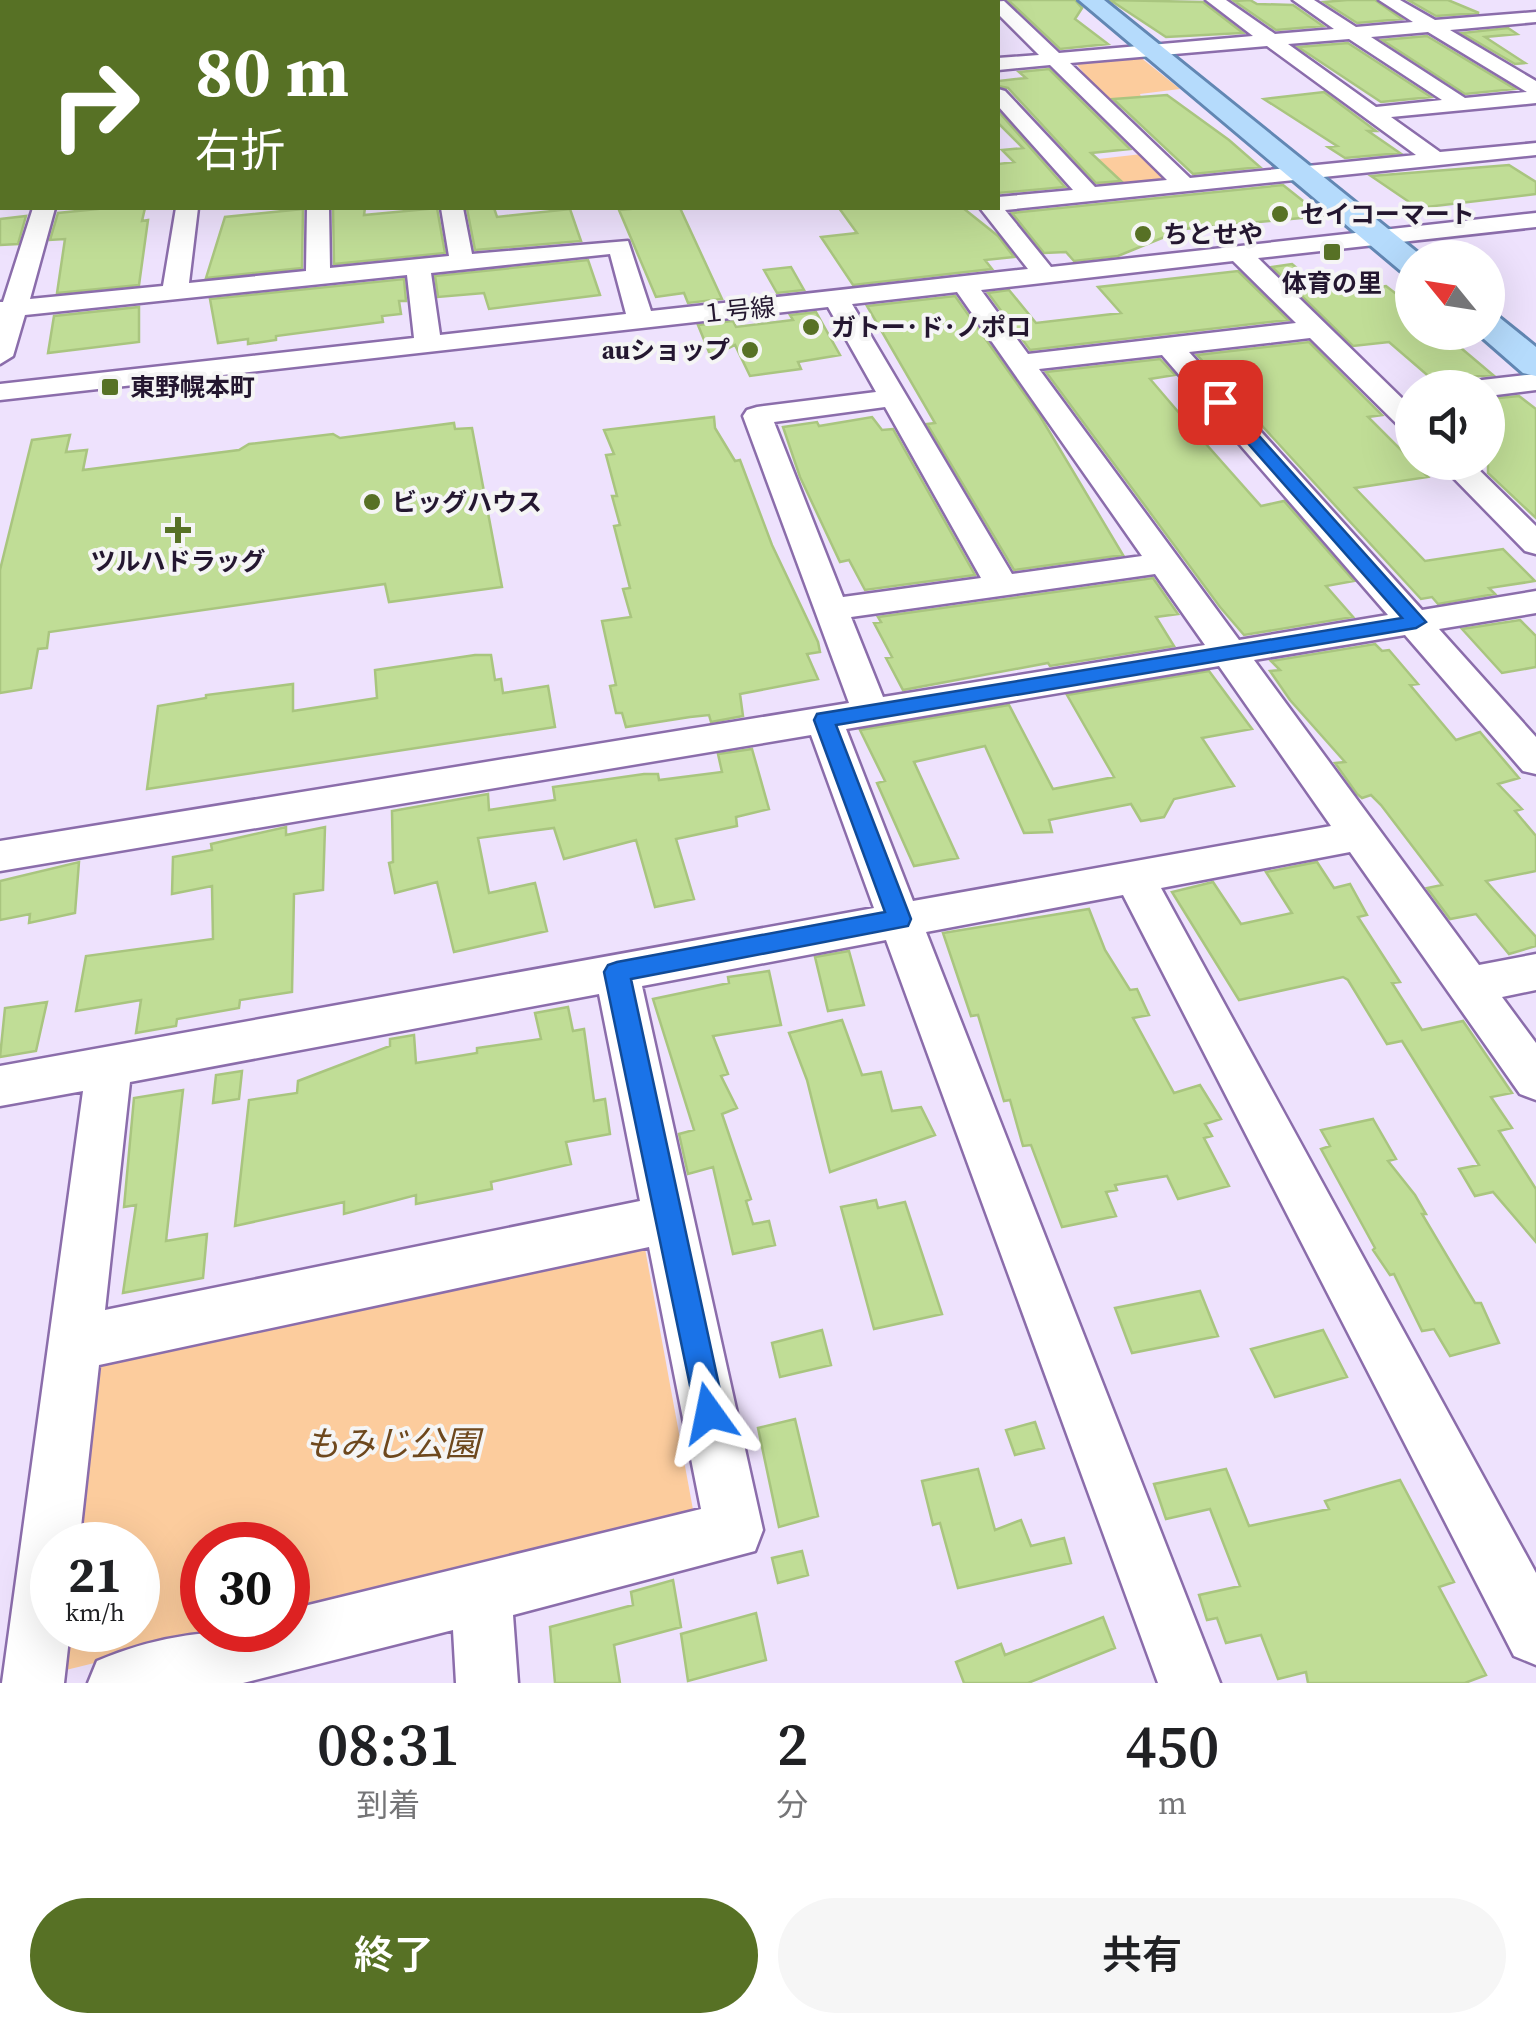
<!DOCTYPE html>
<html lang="ja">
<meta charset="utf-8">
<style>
:root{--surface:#fff;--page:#f6f6f6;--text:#202124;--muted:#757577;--accent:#577125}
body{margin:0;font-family:"Source Serif 4","Noto Sans JP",serif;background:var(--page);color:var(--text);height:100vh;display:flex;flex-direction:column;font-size:38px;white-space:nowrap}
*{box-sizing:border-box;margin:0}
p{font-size:32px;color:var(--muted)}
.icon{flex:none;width:55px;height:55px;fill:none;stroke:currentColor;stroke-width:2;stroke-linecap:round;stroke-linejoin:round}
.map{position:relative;height:1683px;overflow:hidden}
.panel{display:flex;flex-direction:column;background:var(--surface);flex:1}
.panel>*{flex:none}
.banner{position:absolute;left:0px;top:0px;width:1000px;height:210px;box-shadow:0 10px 40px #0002;background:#577125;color:#fff;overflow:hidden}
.needle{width:65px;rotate:300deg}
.tools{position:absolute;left:1395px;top:240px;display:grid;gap:20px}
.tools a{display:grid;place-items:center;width:110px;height:110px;border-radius:50%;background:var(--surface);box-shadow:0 10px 40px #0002;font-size:50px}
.speed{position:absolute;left:30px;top:1522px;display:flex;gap:20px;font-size:50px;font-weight:700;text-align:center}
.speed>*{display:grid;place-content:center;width:130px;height:130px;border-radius:50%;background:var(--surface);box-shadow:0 10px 40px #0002;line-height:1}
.speed small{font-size:25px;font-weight:400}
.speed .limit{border:15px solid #d22;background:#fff;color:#111}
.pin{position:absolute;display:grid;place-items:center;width:85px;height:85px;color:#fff;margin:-42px;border-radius:20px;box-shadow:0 5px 15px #0006}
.me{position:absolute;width:110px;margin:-55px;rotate:348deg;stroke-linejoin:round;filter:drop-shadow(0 0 8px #0008)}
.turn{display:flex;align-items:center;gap:35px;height:210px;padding:0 30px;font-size:45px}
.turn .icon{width:130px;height:130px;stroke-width:2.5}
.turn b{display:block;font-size:70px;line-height:85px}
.eta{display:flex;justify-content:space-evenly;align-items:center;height:170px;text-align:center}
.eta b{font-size:60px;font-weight:600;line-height:70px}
.action{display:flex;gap:20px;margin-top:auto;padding:20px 30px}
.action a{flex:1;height:115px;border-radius:60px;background:var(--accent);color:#fff;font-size:40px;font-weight:600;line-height:115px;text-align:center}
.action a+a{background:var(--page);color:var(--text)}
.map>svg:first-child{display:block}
</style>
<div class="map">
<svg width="1536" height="1683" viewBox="0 0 1536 1683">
<rect width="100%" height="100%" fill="#eee2fd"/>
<path fill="#fccc9d" d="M1140,57l40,32 -40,5 4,11 -22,2 -25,-17 -22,-28z
M1142,154l22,26 -61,6 -31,-24z
M644,1243l50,272 -406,100v-70h-86v85h26l-162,40 5,-40h67v-85h-58l21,-179z"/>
<path fill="#c0dd96" stroke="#a9c57f" stroke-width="2.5" d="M1008,0h67l7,8 -7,11 33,25 -48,5z
M1110,0l93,2 40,31 -77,4z
M1250,0l7,4 36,1 30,21 -47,4 -42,-29z
M1347,0h28l27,19 -45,4 -33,-21z
M1408,0h40l31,13 -43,3z
M1508,28l9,6 -32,3 40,26 -10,1 -53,-31z
M1427,36l88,53 -50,5 -83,-54z
M1348,43l83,54 -50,5 -83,-55z
M1049,69l81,80 -39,4 30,28 -25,2 -88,-95 -10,-2v-5l28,-3 -7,-6z
M1324,92l52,39h-8l32,22 -55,5 -17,-11 9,-1 -73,-47z
M1167,95l62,45 31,27 -67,7 -80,-75z
M998,111l67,76 -67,6v-29l16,-2 -12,-12 21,-2 -25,-25z
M1509,165l27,17v12l-118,14 -47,-32z
M1283,185l39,31 -138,13 -66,27 -44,5 -8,-9 -22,1 -32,-40z
M107,208h38l-3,13 6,-1 -9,65 -82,8 8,-54 -15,1 8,-27z
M333,208h32l-1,7 73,-7 8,45 -111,11z
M494,208l3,9 73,-8 11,32 -106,9 -8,-41z
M641,208h39l42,91 -34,4 -4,-10 -28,4 -37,-87z
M839,208h124l35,28 16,21 -29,3 7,9 -139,16 -32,-48 36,-4z
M303,209l-1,59 -96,10 19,-61z
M26,216l-8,28 -18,1v-26z
M588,260l12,35 -111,14 -5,-16 -46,4 -3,-21z
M1292,264l19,16 15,-2 16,14 44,-6 9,7 17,-2v41h30l51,43 -60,5 -44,-38 -36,4 -81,-79z
M791,267l13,23 -27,3 -13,-23z
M1238,271l50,49 -258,30 -42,-57 21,-3 27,33 85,-10 -23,-26z
M404,279l2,22h-7l2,13 -19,2 1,6 -107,14v4l-28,4v-5l-30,4 -8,-44z
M955,296l85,120 83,139 -109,15 -87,-146 8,-1 -68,-117z
M139,307v35l-91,11 6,-37z
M816,312l24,43 -42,7 3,7 -51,7 -15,-31 -24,12 -13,-32 35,-4 3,6 57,-7 -3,-5z
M1309,342l73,73 -14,2 60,60 -73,11 70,73 78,-12 32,32 -46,7 6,6 -57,10 -6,-7 -11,2 -224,-244z
M1160,359l15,16 -25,4 48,56 63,71 23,-5 70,80 -28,5 27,31 -109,18 -24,-28 -174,-235z
M1519,396l17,13v109l-48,-45v-74z
M714,417l1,11 20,33 5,-1 32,85 46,97 2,10 -13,2 11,25 -78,15 3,22 -32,6 -2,-7 -19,2 -64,10 -4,-14h-6l-6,-27 6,-1 -14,-64 29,-4 -8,-28 7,-1 -16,-62 6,-1 -8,-29h5l-11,-41 8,-1 -10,-24z
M872,417l10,13 11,-1 82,146 -110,15 -16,-30 -9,2 -40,-85 -17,-50 34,-5 2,4z
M454,423l1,6 17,-1 30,159 -113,15 -4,-18 -336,48 -2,16 -9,1 -7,39 -31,5v-123l32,-130 38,-5 -4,17 21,-2 -4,20 156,-20 10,-6 84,-10 7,4z
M1153,578l25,36 -22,3 18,29 -124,20 -2,-3 -145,27 -17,-32 6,-1 -18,-34 7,-1 -3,-5z
M1520,620l16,16v31l-34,6 -40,-44z
M1375,644l7,7 7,-1 29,34 -8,1 46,55 24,-8 39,46 -21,6 24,25 -7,2 21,25v35l-50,10 50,56v9l-27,8 -33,-40 -26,5 -23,-31 15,-3 -61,-80 -10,-10 -9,3 -5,-4 -22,-31 10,-1 -55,-62 -20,-29 10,-1 -9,-9z
M475,655h16l4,25 6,-1 2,14 45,-7 7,41 -408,62 11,-83 48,-8v-3l87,-11v27l84,-13 -2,-28z
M1209,671l43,58 -50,9 32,48 -60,13 -10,18 -23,4 -10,-17 -82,16 3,12 -28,1 -39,-87 -71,16 44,96 -44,8 -37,-83 8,-2 -25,-51 149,-25 44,84 61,-12 -47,-82z
M752,749l17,60 -33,8 1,9 -61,13 18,60 -39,8 -19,-67 -72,19 -10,-31 -76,10 11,55 46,-10 12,48 -93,21 -17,-70 -42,11 -6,-30 4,-1 -1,-51 96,-17 1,16 66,-10 -2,-13 91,-13h14l1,6 63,-8 -4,-18z
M286,827v8l39,-8 -2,63 -29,4 -2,98 -52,8 -1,8 -62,11 -1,7 -40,7 5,-33 -65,11 10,-55 127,-17 -1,-53 -40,8 1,-37 39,-7 -1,-6z
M79,862l-4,51 -46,10 1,-9 -30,6v-39z
M1317,862l17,26 16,-4 17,31 -9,2 42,65 -8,1 30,47 41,-9 49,72 -21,4 21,31 -13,3 37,58v53l-43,-50 -18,4 -16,-27 20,-4 -77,-124 -15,3 -39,-64 -5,-3 -104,23 -67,-108 41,-10 28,42 51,-11 -26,-41z
M1089,909l16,41 25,40 7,-1 12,26 -16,3 41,75 26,-8 21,34 -16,5 7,12 -8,2 25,48 -51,13 -11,-23 -52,9 2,5 -11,2 10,24 -54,11 -31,-82 -8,1 -13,-46 -6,1 -26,-86 -7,1 -28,-83z
M849,951l15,54 -36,6 -13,-54z
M769,971l12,54 -68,11 15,38 -7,2 16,32 -15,6 29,85 -5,2 7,23 16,-3 6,24 -42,9 -20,-87 -25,7 -9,-40 15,-4 -41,-131 76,-16 -1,-6z
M47,1002l-11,49 -36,6 5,-49z
M568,1007l5,24 11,-2 10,72 11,-2 5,35 -44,8 5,22 -80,18 1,7 -76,15v-9l-72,19v-12l-109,24 14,-126 48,-7 1,-12 92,-35v-7l24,-4 2,28 61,-10v-5l64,-9 -6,-26z
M842,1020l20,55 19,-3 11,39 29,-4 14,28 -105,37 -23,-92 -18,-47z
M242,1071l-3,28 -26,4 3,-28z
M183,1090l-17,151 41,-7 -4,44 -80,15 13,-88 -12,2 10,-109z
M1373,1119l23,40 -8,2 27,34 11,19h-4l53,89h6l18,40 -49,13 -16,-27 -12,2 -28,-57 -4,1 -17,-25 2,-2 -54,-99 9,-3 -9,-16z
M876,1200l2,8 27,-6 37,112 -68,15 -33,-122z
M1200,1291l18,45 -86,17 -17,-45z
M822,1330l9,35 -51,12 -8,-34z
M1323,1330l24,47 -72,20 -24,-48z
M795,1419l23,97 -39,11 -21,-99z
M1035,1422l9,26 -29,7 -9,-25z
M978,1469l17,61 26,-10 10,26 33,-8 7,25 -113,25 -18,-65 -7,2 -11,-44z
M1226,1469l23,57 80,-17 -4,-8 75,-21 54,102 -15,5 47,88 -21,8h-157l-2,-11 -28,7 -17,-44 -35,8 -9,-25 -10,2 -8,-25 41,-9 -30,-77 -44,10 -12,-35z
M802,1551l6,24 -30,8 -6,-25z
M673,1580l8,47 -67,18 6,38h-65l-5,-56 83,-22 -2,-13z
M756,1613l10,47 -78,21 -7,-47z
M1103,1617l12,31 -87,35h-64l-8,-21 45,-18 4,11z"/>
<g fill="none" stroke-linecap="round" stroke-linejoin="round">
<g stroke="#8b6dab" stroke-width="5">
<path id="minor" d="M206,0h18v2h-17z
M305,0h18v2h-17z
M404,0h18l1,2h-17z
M815,0h18l2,2h-18z
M900,0h19l2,2h-19z
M1206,0h20l49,34 59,-5 -41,-29h21l42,27 57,-5 -34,-22h21l35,20 101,-8v10l-86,8 86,51v22l-145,14 49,35 96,-9v12l-531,55 46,57 485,-54v14l-278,31 154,150v23l-10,-2 -92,-91 -121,14 233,258 114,-19v22l-97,16 97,108v37l-13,-3 -118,-136 -151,25 225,305 57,-11v36l-34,7 34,46v57l-16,-6 -170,-242 -189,36 375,685v92l-22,-9 -391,-761 -197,37 294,751h-62l-272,-743 -244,46 121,544 -8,21 -242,64 5,68h-62l-3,-53 -210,53h-155l9,-22c66,-28 120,-31 191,-31v-20l413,-101 -52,-262 -550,118 -20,180h-27v85h18l-6,53h-62l81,-592 -83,15v-40l874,-158 -63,-173 -811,136v-30l849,-138 -106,-287 4,-6 10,-3 119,-15 -48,-85 -828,93v-16l414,-46 -7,-63 -382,40 -12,41 -13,8v-62h3l30,-94h22l-25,91 133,-13 13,-78h22l-9,75 117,-12 1,-63h22l1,60 119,-12 -8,-48h22l9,46 156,-13 23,70 377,-42 -48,-61h18v-11l75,-7 -75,-84v-17l7,2 90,96 72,-7 -117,-115 -52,5v-12l41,-3 -41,-41v-12h-7l13,-1 55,52 194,-17zM1428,32l99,60 -62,6 -94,-61zM1349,39l93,61 -66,7 -88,-63zM1267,46l149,109 -226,23 -120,-115zM610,254l16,60 -186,21 -9,-62zM1233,261l63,62 -268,31 -47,-64zM957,292l185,264 -130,18 -160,-270zM1162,355l226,260 -149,25 -200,-271zM885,407l96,171 -138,19 -69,-175zM1155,574l50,71 -322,52 -32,-80zM1219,666l112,160 -418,75 -67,-172zM599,994l41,207 -535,109 25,-228z
M0,73h2v12h-2z
M0,102h2v12h-2z
M1536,374v16l-48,6v-8h-20l14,-8z
M1438,462h33l65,64v28l-11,-3z"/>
</g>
<g stroke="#6287b3" stroke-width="6">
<path id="major" d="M1079,0h25l319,257 -11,1v15l-11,-2z
M1488,315l12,3 36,29v29l-13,-3 -47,-41h12z"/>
</g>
<use href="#minor" fill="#fff" fill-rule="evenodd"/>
<use href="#major" fill="#b5dbfc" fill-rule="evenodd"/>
</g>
<path fill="#1a73e8" stroke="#114b97" stroke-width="2.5" d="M1215,399h11l200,223 -10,6 -580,97 75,194 -3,7 -277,53 94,434 -5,11 -11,5 -11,-5 -94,-452 4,-7 9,-3 268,-50 -71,-192 3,-6 585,-96 -187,-212z"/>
<g fill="#577125" stroke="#f5f5f5" stroke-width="4">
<circle cx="1280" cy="214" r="10"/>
<circle cx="1143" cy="234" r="10"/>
<rect x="1322" y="242" width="20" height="20" rx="5"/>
<circle cx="811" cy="327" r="10"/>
<circle cx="750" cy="350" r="10"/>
<rect x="100" y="377" width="20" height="20" rx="5"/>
<circle cx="372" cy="502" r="10"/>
<path d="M173 515h10v10h10v10h-10v10h-10v-10h-10v-10h10z"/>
</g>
<g text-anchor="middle" stroke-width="8" stroke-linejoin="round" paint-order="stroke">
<g font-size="25" font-weight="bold" fill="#241730" stroke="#f5f5f5" text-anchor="start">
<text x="1300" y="223">セイコーマート</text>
<text x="1163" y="243">ちとせや</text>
<text x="1332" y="292" text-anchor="middle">体育の里</text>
<text x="831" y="336">ガトー･ド･ノポロ</text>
<text x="730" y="359" text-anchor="end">auショップ</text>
<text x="130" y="396">東野幌本町</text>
<text x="392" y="511">ビッグハウス</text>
<text x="178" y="570" text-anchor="middle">ツルハドラッグ</text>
</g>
<g font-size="25" fill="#241730" stroke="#f5f5f5">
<text transform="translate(738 310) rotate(-6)" y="9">１号線</text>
</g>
<g font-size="35" font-style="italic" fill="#6e481d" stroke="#f5f5f5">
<text x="392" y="1456">もみじ公園</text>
</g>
</g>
</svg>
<div class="tools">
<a><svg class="needle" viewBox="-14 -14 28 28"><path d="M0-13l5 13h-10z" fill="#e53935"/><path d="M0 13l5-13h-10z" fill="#757577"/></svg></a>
<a><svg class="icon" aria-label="sound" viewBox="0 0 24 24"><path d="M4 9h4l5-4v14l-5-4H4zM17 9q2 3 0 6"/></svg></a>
</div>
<div class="speed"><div>21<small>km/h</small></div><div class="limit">30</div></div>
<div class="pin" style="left:1220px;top:402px;background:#d93025"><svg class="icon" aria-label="arrive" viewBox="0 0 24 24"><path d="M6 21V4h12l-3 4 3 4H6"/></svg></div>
<svg class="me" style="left:709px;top:1413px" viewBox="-20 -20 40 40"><path d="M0-17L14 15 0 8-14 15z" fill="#1a73e8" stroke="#fff" stroke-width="4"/></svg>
<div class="banner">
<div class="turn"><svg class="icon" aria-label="right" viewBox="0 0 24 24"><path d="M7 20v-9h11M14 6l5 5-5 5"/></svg><div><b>80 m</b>右折</div></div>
</div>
</div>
<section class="panel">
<div class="eta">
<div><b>08:31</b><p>到着</p></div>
<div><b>2</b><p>分</p></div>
<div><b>450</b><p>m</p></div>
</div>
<div class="action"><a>終了</a><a>共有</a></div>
</section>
